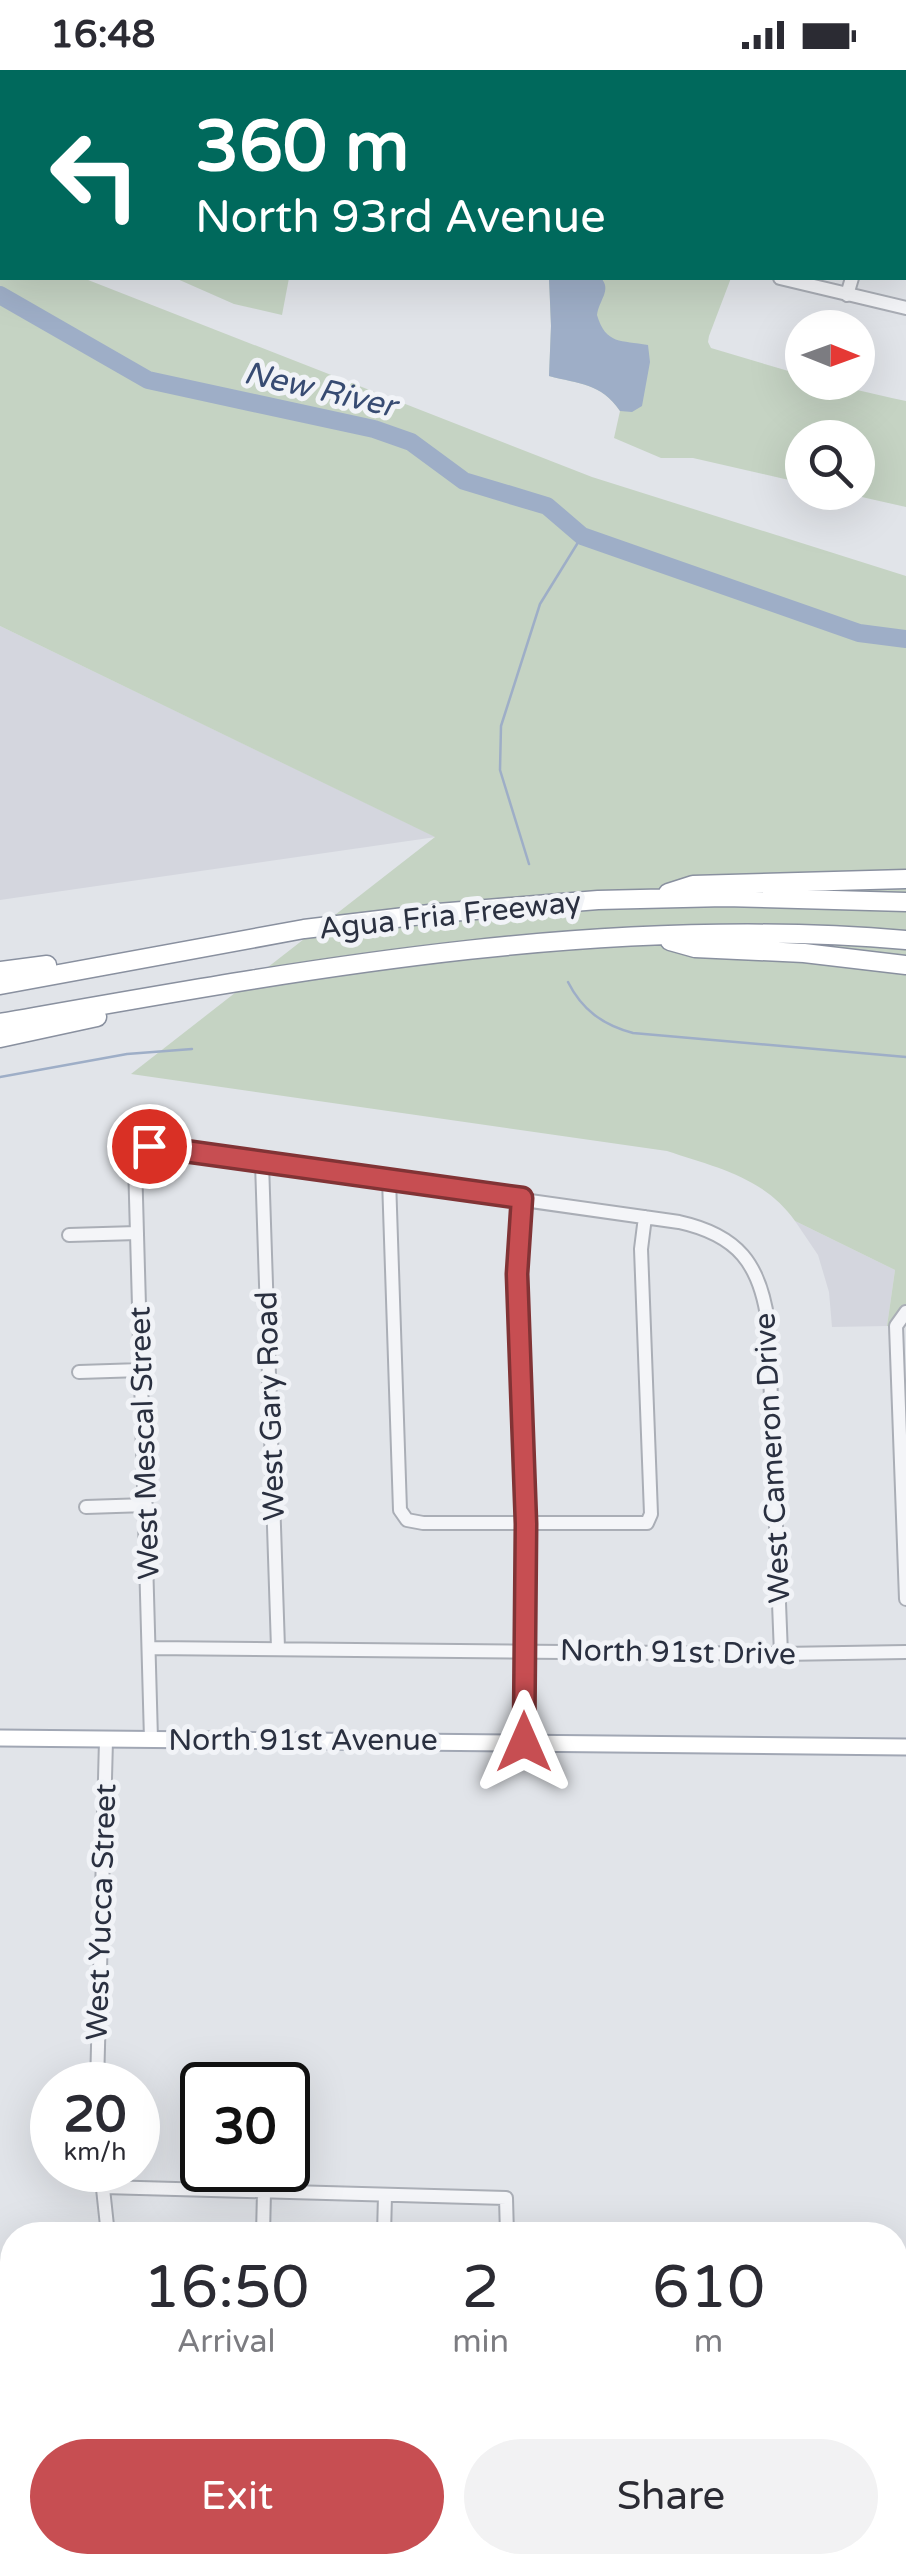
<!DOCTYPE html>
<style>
:root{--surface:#fff;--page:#f2f2f3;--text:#2b2b33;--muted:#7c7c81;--accent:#c74e52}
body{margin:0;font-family:"Varela Round",sans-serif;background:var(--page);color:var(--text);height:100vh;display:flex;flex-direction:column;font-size:38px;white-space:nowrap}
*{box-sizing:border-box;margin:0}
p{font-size:32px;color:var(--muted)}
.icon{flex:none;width:55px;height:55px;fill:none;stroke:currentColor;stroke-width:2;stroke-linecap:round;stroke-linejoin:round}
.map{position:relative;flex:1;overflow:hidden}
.details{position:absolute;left:0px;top:2152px;width:908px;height:352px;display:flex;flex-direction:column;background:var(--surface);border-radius:40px 40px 0 0;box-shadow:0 10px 40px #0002}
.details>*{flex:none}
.banner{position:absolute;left:0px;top:0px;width:908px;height:210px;box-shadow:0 10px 40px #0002;background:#00695c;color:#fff;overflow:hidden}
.needle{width:65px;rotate:91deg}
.fabs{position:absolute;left:785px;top:240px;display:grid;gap:20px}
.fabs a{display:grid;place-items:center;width:90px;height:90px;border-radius:50%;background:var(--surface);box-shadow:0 10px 40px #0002;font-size:50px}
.speed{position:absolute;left:30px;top:1992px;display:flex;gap:20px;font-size:50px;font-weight:700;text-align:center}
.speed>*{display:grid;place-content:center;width:130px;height:130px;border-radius:50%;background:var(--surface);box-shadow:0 10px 40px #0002;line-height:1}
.speed small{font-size:25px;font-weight:400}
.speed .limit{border:5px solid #111;border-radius:15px;background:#fff;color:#111}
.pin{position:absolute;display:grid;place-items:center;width:85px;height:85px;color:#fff;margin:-42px;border:5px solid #fff;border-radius:50%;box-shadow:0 2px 10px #0007}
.me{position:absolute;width:110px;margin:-55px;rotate:0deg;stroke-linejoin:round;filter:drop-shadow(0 0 8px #0008)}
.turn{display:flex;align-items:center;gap:35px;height:210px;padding:0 30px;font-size:45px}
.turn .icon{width:130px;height:130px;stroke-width:2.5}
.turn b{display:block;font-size:70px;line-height:85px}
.eta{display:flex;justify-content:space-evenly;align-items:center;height:170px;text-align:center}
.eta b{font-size:60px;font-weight:600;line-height:70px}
.action{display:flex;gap:20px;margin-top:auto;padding:20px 30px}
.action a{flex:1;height:115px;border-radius:60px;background:var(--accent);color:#fff;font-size:40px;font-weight:600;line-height:115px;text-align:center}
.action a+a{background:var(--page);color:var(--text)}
.status{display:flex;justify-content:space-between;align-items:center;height:70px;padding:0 50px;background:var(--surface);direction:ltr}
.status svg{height:28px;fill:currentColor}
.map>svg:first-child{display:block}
</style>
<div class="status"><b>16:48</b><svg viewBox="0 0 49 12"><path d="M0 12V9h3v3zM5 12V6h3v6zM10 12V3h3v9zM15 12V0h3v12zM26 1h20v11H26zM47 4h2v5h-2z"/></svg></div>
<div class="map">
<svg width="906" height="2504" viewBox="0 0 906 2504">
<rect width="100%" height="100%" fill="#e1e4e9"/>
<path fill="#d4d6de" d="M0,556l436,211 -436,63z
M795,1151l100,49 -8,56 -55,1 -3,-35 -11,-37z"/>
<path fill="#c5d3c3" d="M0,173l2,35h81l509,199 314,99v750h-19l8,-56 -100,-49c-31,-44 -80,-54 -128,-70l-536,-77 304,-237 -435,-211z
M175,208h114l-7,37 -48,-11z
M549,208h182l-22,58 -1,6 3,6 91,27v7c35,1 69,12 104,19v106l-62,-14 14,-1v-54h-56v45l-109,-25h-32l-47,-20 6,-27c-19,-28 -41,-27 -71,-35l2,-50z"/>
<path fill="#9eaec7" d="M549,208h52c11,12 -2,22 -4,37 9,30 24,25 51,30l2,17 -8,44 -10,6 -12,-1c-19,-28 -41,-27 -71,-35l2,-50z"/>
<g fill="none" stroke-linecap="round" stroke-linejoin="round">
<path stroke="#9eaec7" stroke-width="2.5" d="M529,794l-29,-94 1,-44 39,-122 42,-68
M568,912c14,28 35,43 65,51l273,24
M0,1007l127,-23 65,-5"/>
<path stroke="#9eaec7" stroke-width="18" d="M0,225l148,85 226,49 37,13 53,39 83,25 35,30 277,97 47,6"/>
<g stroke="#aaaeb6" stroke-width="16">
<path id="minor" d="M633,0v2
M884,2v-2
M780,208l126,30
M847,225l5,-17
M262,1093l16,485
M389,1109l11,331 7,10 16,3h224l4,-9 -10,-265 4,-32
M522,1128l-5,76 8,250 -1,218
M69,1165l68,-2
M906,1242l-10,14 10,273
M79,1302l62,-2
M86,1437l60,-2
M150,1578l631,6 125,-2
M151,1669l-16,-577 4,-14 10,-1 530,75c59,13 81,42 89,100l13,332
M97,2015l9,-345
M101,2100l7,65
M104,2117l402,11 1,37
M263,2165l1,-44
M384,2165l1,-40
M895,2312h11
M0,2378l12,1
M895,2422l11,-25
M392,2492l12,12
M106,2504v-12
M345,2504l12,-12
M522,2504l12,-12
M697,2504l12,-12
M847,2504l8,-12"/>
</g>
<g stroke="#a1a7b4" stroke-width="19">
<path id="major" d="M0,1668l906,9"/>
</g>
<g stroke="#89909f" stroke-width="21">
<path id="highway" d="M668,823l25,-8 213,-6
M670,871l25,7 109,5 102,12
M0,901l47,-6
M0,915l304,-56 134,-16 160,-13 127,-3 181,5
M0,953c301,-53 599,-109 906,-83
M0,968l97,-21"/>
</g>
<use href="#minor" stroke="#f4f5f8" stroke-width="12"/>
<use href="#major" stroke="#fff" stroke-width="15"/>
<use href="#highway" stroke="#fff" stroke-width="18"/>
</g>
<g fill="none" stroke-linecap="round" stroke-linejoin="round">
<g stroke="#813335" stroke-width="25">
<path id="route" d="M149,1076l373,52 -5,76 9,250 -2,218"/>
</g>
<use href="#route" stroke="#c74e52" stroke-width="18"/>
</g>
<g text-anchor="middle" stroke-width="10" stroke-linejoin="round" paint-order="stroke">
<g font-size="30" fill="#2a3040" stroke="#f1f3f7">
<text transform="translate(450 845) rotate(-6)" y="10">Agua Fria Freeway</text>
<text transform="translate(270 1336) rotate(-92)" y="10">West Gary Road</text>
<text transform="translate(144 1373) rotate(-92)" y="10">West Mescal Street</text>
<text transform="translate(772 1388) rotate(-93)" y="10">West Cameron Drive</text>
<text transform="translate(678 1582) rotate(1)" y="10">North 91st Drive</text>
<text x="303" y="1680">North 91st Avenue</text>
<text transform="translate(101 1842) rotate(-88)" y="10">West Yucca Street</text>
</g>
<g font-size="32" font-style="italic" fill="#374b72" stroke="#f1f3f7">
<text transform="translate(320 319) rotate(13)" y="11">New River</text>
</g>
</g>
</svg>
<div class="fabs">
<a><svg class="needle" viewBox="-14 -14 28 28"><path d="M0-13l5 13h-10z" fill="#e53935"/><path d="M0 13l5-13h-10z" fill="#7c7c81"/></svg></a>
<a><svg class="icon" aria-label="search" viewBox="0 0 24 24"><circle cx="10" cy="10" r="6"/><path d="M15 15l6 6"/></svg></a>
</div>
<div class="speed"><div>20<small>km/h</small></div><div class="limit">30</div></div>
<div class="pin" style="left:149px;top:1076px;background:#d93025"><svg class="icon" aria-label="arrive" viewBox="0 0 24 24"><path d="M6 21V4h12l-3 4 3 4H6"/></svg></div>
<svg class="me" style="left:524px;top:1672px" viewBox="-20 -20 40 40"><path d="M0-17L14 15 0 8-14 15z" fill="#c74e52" stroke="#fff" stroke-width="4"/></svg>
<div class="banner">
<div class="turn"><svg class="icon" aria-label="left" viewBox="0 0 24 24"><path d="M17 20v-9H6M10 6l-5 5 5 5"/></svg><div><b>360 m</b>North 93rd Avenue</div></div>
</div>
<section class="details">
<div class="eta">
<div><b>16:50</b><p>Arrival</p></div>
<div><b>2</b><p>min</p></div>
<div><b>610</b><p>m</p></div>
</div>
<div class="action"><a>Exit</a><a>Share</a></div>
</section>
</div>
